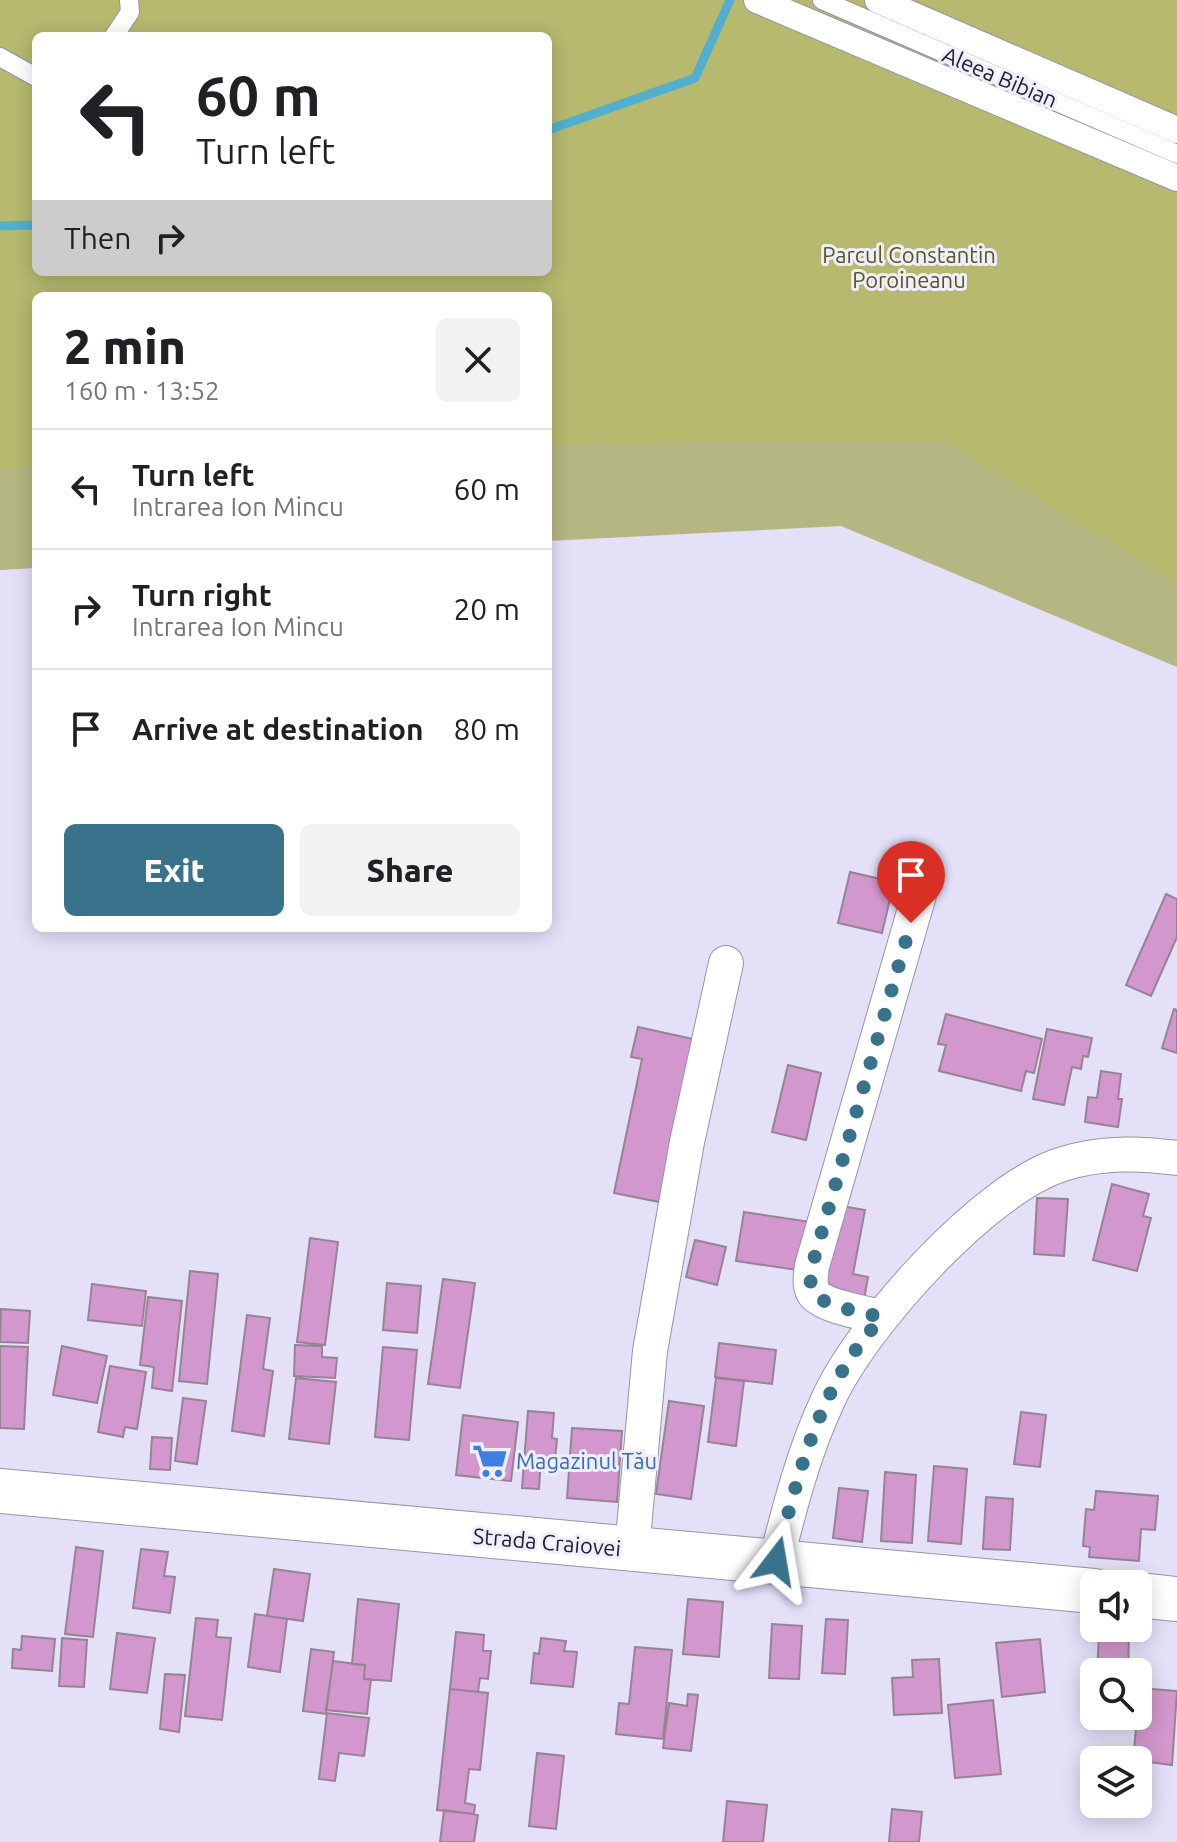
<!DOCTYPE html>
<meta charset="utf-8">
<style>
:root{--surface:#fff;--page:#f2f2f2;--text:#202124;--muted:#757577;--line:#e0e0e0;--accent:#38738b}
body{margin:0;font-family:Ubuntu,sans-serif;background:var(--page);color:var(--text);height:100vh;display:flex;flex-direction:column;font-size:30px;white-space:nowrap}
*{box-sizing:border-box;margin:0}
p{font-size:26px;color:var(--muted)}
.icon{flex:none;width:44px;height:44px;fill:none;stroke:currentColor;stroke-width:2;stroke-linecap:round;stroke-linejoin:round}
.map{position:relative;flex:1;overflow:hidden}
.panel{position:absolute;left:32px;top:292px;width:520px;height:640px;display:flex;flex-direction:column;background:var(--surface);border-radius:12px;box-shadow:0 4px 20px #0003}
.panel>*{flex:none}
.hud{position:absolute;left:32px;top:32px;width:520px;height:244px;border-radius:12px;box-shadow:0 4px 20px #0003;background:#fff;color:var(--text);overflow:hidden}
.tools{position:absolute;left:1080px;top:1570px;display:grid;gap:16px}
.tools a{display:grid;place-items:center;width:72px;height:72px;border-radius:12px;background:var(--surface);box-shadow:0 4px 20px #0003;font-size:40px}
.pin{position:absolute;display:grid;place-items:center;width:68px;height:68px;color:#fff;margin:-82px -34px;border-radius:50% 50% 50% 0;rotate:-45deg;box-shadow:0 0 8px #0007}
.pin .icon{rotate:45deg}
.me{position:absolute;width:88px;margin:-44px;rotate:14deg;stroke-linejoin:round;filter:drop-shadow(0 0 6px #0008)}
.turn{display:flex;align-items:center;gap:28px;height:168px;padding:0 32px;font-size:36px}
.turn .icon{width:104px;height:104px;stroke-width:2.5}
.turn b{display:block;font-size:56px;line-height:68px}
.then{display:flex;align-items:center;height:76px;padding:0 32px;background:#0003;gap:16px;font-size:30px}
.round{display:grid;place-items:center;flex:none;width:84px;height:84px;border-radius:12px;background:var(--page)}
.summary{display:flex;align-items:center;justify-content:space-between;height:136px;padding:0 32px}
h1{font-size:48px;font-weight:800;line-height:60px}
.button{display:flex;gap:16px;margin-top:auto;padding:16px 32px}
.button a{flex:1;height:92px;border-radius:12px;background:var(--accent);color:#fff;font-size:32px;font-weight:800;line-height:92px;text-align:center}
.button a+a{background:var(--page);color:var(--text)}
ul{padding:0;list-style:none}
li{display:flex;align-items:center;gap:24px;height:120px;padding:0 32px;border-top:2px solid var(--line)}
li div{flex:1}
li b{display:block;font-size:30px}
li em{font-style:normal}
.map>svg:first-child{display:block}
</style>
<div class="map">
<svg width="1177" height="1842" viewBox="0 0 1177 1842">
<rect width="100%" height="100%" fill="#e3e0f8"/>
<path fill="#b4b782" fill-rule="evenodd" d="M0,0h1177v667l-336,-141 -293,15v-245h-512v272l-36,2zM36,36h512v236h-512z"/>
<path fill="#b6b96e" fill-rule="evenodd" d="M0,0h1177v583l-233,-142 -396,2v-147h-512v170l-36,4zM36,36h512v236h-512z"/>
<g fill="none" stroke-linecap="round" stroke-linejoin="round">
<path stroke="#52b0ce" stroke-width="9" d="M548,130l147,-52 35,-78
M0,226l36,-1"/>
</g>
<path fill="#d297cc" stroke="#968394" stroke-width="2" d="M850,872l44,10 -12,51 -44,-10z
M1166,894l11,5v38l-26,59 -25,-11z
M1174,1009l3,1v43l-15,-5z
M946,1014l96,25 -8,34 -8,-2 -5,20 -82,-20 7,-26 -8,-1z
M638,1027l55,12 -34,163 -45,-9 28,-134 -11,-2z
M1047,1029l45,9 -4,19 -5,-1 -2,13 -9,-2 -8,38 -31,-6z
M788,1065l33,8 -15,67 -34,-8z
M1101,1071l20,3 -3,25h4l-4,28 -33,-5 3,-25 9,1z
M1112,1184l37,10 -6,22 8,2 -14,53 -44,-11z
M1037,1198l31,1 -4,57 -30,-2z
M836,1205l29,5 -12,64 15,3 -4,23 -44,-8z
M744,1212l67,10 -7,49 -68,-10z
M310,1238l28,4 -13,103 -28,-3z
M695,1240l31,7 -9,38 -31,-8z
M190,1271l28,3 -11,110 -28,-3z
M443,1279l32,4 -15,105 -32,-4z
M387,1283l34,3 -4,47 -34,-3z
M92,1284l54,7 -4,35 -54,-6z
M148,1297l34,4 -10,90 -20,-3 2,-21 -14,-2z
M1,1309l29,2 -2,32 -28,-1z
M247,1315l23,3 -7,51 10,2 -9,65 -32,-5z
M719,1343l57,7 -4,34 -57,-7z
M295,1345l27,1v11l15,1 -2,20 -41,-2z
M0,1346l28,1 -4,82 -24,-1z
M62,1346l45,10 -10,47 -44,-8z
M383,1347l34,3 -8,90 -34,-3z
M110,1366l36,6 -9,57 -12,-2 -2,10 -25,-5z
M296,1378l40,4 -7,62 -40,-5z
M716,1378l28,3 -8,65 -28,-4z
M183,1398l23,3 -9,63 -22,-3z
M669,1401l35,5 -13,93 -35,-5z
M528,1411l26,2 -2,25 5,1 -2,21 -14,-1 -2,30 -17,-1z
M1021,1412l25,3 -6,52 -26,-3z
M463,1415l55,7 -7,59 -55,-6z
M572,1428l50,3 -5,71 -50,-4z
M152,1437l20,1 -2,32 -20,-1z
M934,1466l33,3 -6,75 -33,-3z
M885,1472l31,3 -4,68 -31,-2z
M839,1488l29,3 -6,51 -29,-4z
M1096,1491l62,5 -3,34 -14,-1 -2,32 -50,-4 1,-10 -7,-1 3,-37 8,1z
M986,1497l27,2 -3,51 -27,-1z
M76,1547l27,4 -10,86 -28,-3z
M141,1549l27,3 -4,24 11,1 -5,36 -37,-5z
M274,1569l36,5 -7,47 -36,-5z
M358,1599l41,5 -8,77 -27,-2 1,-14 -13,-1z
M688,1599l35,3 -4,55 -36,-3z
M255,1614l32,5 -7,53 -32,-5z
M196,1618l22,2 -2,17 15,1 -9,82 -37,-4z
M826,1619l22,1 -3,54 -23,-1z
M772,1624l30,2 -3,53 -30,-1z
M456,1632l28,3 -1,16h8l-3,28 -8,-1 -2,14 -28,-3z
M117,1633l38,5 -8,55 -37,-4z
M1099,1635l30,1 -1,36h-31z
M22,1636l33,3 -3,32 -40,-3 1,-19 8,1z
M62,1638l25,2 -3,47 -25,-1z
M541,1638l25,3 -2,10 13,1 -4,35 -42,-4 3,-30 5,1z
M1040,1639l5,53 -43,5 -6,-54z
M635,1647l37,3 -9,89 -47,-5 3,-31 10,1z
M311,1649l23,3 -8,62 -23,-3z
M939,1659l3,54 -48,2 -2,-37 21,-1 -1,-17z
M333,1661l32,4 -1,14h7l-4,35 -41,-4z
M165,1674l20,1 -6,57 -19,-3z
M1085,1687l9,1v28h14v10l-25,-1z
M1140,1688l37,3 -5,74 -39,-5z
M450,1689l38,4 -8,77 -11,-1 -4,34 10,2 -1,9 -37,-4z
M688,1694l10,1 -7,56 -28,-3 6,-45 18,3z
M993,1700l8,74 -46,4 -7,-73z
M327,1713l42,5 -5,38 -25,-3 -4,28 -16,-2z
M537,1753l27,3 -8,73 -27,-3z
M727,1801l40,4 -4,37h-40z
M892,1809l30,3 -3,30h-30z
M444,1810l34,5 -4,27h-34z"/>
<g fill="none" stroke-linecap="round" stroke-linejoin="round">
<g stroke="#9693aa" stroke-width="20">
<path id="service" d="M822,0l355,154
M114,36l16,-24 -1,-12
M0,57l36,20"/>
</g>
<g stroke="#9693aa" stroke-width="28">
<path id="pedestrian" d="M757,0l420,178
M878,0l299,130"/>
</g>
<g stroke="#9693aa" stroke-width="36">
<path id="minor" d="M881,1317c-16,-4 -60,-11 -68,-25 -4,-8 -2,-18 -1,-26l107,-371
M632,1550l18,-199 37,-209 39,-179
M776,1561c14,-55 28,-110 52,-161 33,-74 158,-213 235,-236 38,-12 75,-11 114,-6"/>
</g>
<g stroke="#9693aa" stroke-width="46">
<path id="primary" d="M0,1491l1094,100
M1138,1595l39,4"/>
</g>
<use href="#service" stroke="#fff" stroke-width="18"/>
<use href="#pedestrian" stroke="#fff" stroke-width="26"/>
<use href="#minor" stroke="#fff" stroke-width="34"/>
<use href="#primary" stroke="#fff" stroke-width="44"/>
</g>
<g fill="none" stroke-linecap="round" stroke-linejoin="round">
<path stroke="#38738b" stroke-width="14" stroke-dasharray="0 25.2" d="M776,1561c18,-70 35,-143 75,-204 9,-14 20,-26 30,-40 -16,-4 -60,-11 -68,-25 -4,-8 -2,-18 -1,-26l99,-343"/>
</g>
<defs>
<g id="supermarket-bare" transform="scale(2.76)"><path d="M-6-5.5h2.5l.6 2H6L4.5 2H-2.5L-4.4-4H-6ZM-1.5 3.2a1.3 1.3 0 1 0 .1 0ZM3 3.2a1.3 1.3 0 1 0 .1 0Z" fill="#3f7fe0" stroke="#f0eefd" stroke-width="2.5" paint-order="stroke"/></g>
</defs>
<g fill-rule="evenodd">
<use href="#supermarket-bare" x="490" y="1461"/>
</g>
<g text-anchor="middle" stroke-width="6" stroke-linejoin="round" paint-order="stroke">
<g font-size="22" fill="#22212a" stroke="#f0eefd">
<text transform="translate(1000 77) rotate(23)" y="8">Aleea Bibian</text>
<text transform="translate(547 1542) rotate(5)" y="8">Strada Craiovei</text>
</g>
<g font-size="22" fill="#55571f" stroke="#f0eefd">
<text x="909" y="263">Parcul Constantin<tspan x="909" dy="25">Poroineanu</tspan></text>
</g>
<g font-size="22" fill="#366cbe" stroke="#f0eefd" text-anchor="start">
<text x="516" y="1469">Magazinul Tău</text>
</g>
</g>
</svg>
<div class="tools">
<a><svg class="icon" aria-label="sound" viewBox="0 0 24 24"><path d="M4 9h4l5-4v14l-5-4H4zM17 9q2 3 0 6"/></svg></a>
<a><svg class="icon" aria-label="search" viewBox="0 0 24 24"><circle cx="10" cy="10" r="6"/><path d="M15 15l6 6"/></svg></a>
<a><svg class="icon" aria-label="layers" viewBox="0 0 24 24"><path d="M12 4l9 5-9 5-9-5zM3 14l9 5 9-5"/></svg></a>
</div>
<div class="pin" style="left:911px;top:923px;background:#d93025"><svg class="icon" aria-label="arrive" viewBox="0 0 24 24"><path d="M6 21V4h12l-3 4 3 4H6"/></svg></div>
<svg class="me" style="left:776px;top:1561px" viewBox="-20 -20 40 40"><path d="M0-17L14 15 0 8-14 15z" fill="#38738b" stroke="#fff" stroke-width="4"/></svg>
<div class="hud">
<div class="turn"><svg class="icon" aria-label="left" viewBox="0 0 24 24"><path d="M17 20v-9H6M10 6l-5 5 5 5"/></svg><div><b>60 m</b>Turn left</div></div>
<div class="then">Then<svg class="icon" aria-label="right" viewBox="0 0 24 24"><path d="M7 20v-9h11M14 6l5 5-5 5"/></svg></div>
</div>
<section class="panel">
<div class="summary"><div><h1>2 min</h1><p>160 m · 13:52</p></div><a class="round"><svg class="icon" aria-label="close" viewBox="0 0 24 24"><path d="M6 6l12 12M18 6L6 18"/></svg></a></div>
<ul>
<li><svg class="icon" aria-label="left" viewBox="0 0 24 24"><path d="M17 20v-9H6M10 6l-5 5 5 5"/></svg><div><b>Turn left</b><p>Intrarea Ion Mincu</p></div><em>60 m</em></li>
<li><svg class="icon" aria-label="right" viewBox="0 0 24 24"><path d="M7 20v-9h11M14 6l5 5-5 5"/></svg><div><b>Turn right</b><p>Intrarea Ion Mincu</p></div><em>20 m</em></li>
<li><svg class="icon" aria-label="arrive" viewBox="0 0 24 24"><path d="M6 21V4h12l-3 4 3 4H6"/></svg><div><b>Arrive at destination</b></div><em>80 m</em></li>
</ul>
<div class="button"><a>Exit</a><a>Share</a></div>
</section>
</div>
